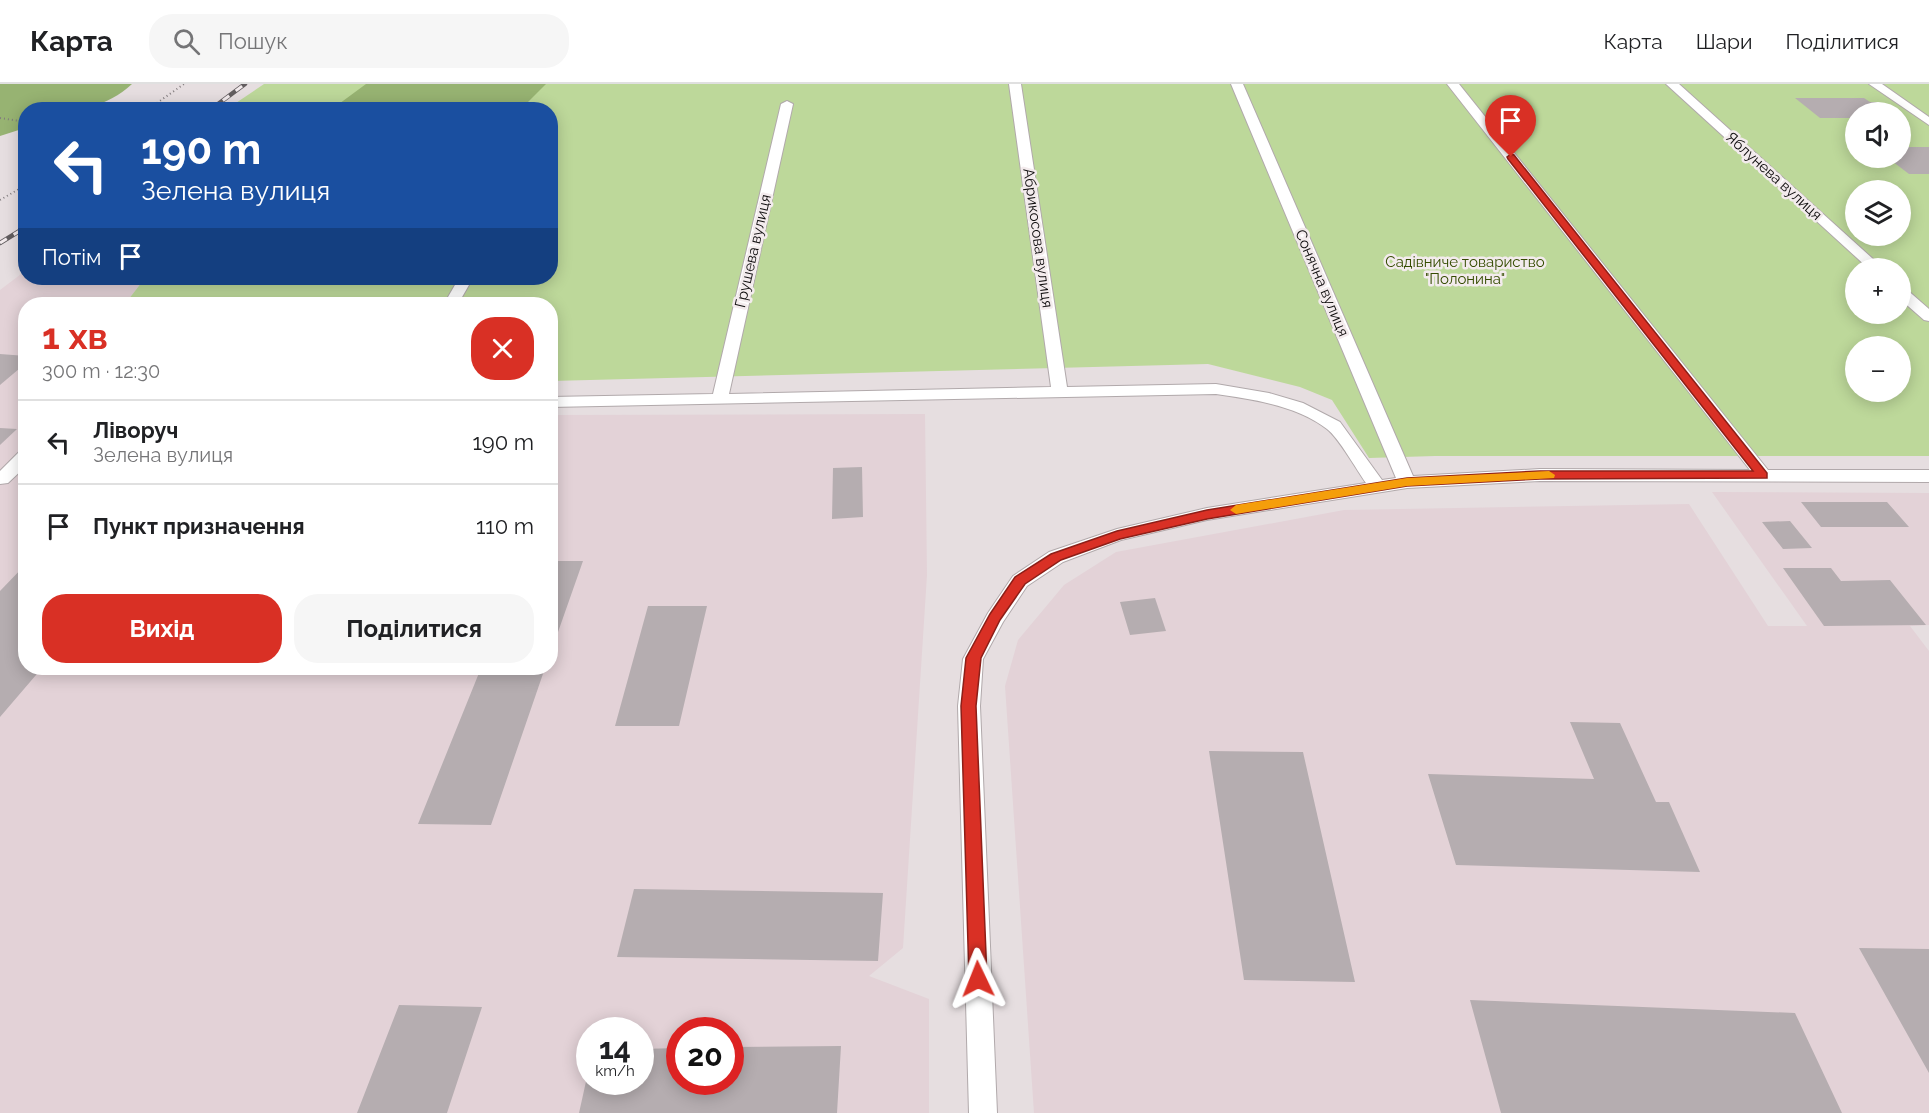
<!DOCTYPE html>
<html lang="uk">
<meta charset="utf-8">
<style>
:root{--surface:#fff;--page:#f6f6f6;--text:#202124;--muted:#757577;--line:#e0e0e0;--accent:#d93025}
body{margin:0;font-family:Raleway,sans-serif;background:var(--page);color:var(--text);height:100vh;display:flex;flex-direction:column;font-size:22px;white-space:nowrap}
*{box-sizing:border-box;margin:0}
p{font-size:20px;color:var(--muted)}
.icon{flex:none;width:33px;height:33px;fill:none;stroke:currentColor;stroke-width:2;stroke-linecap:round;stroke-linejoin:round}
.map{position:relative;flex:1;overflow:hidden}
.panel{position:absolute;left:18px;top:213px;width:540px;height:378px;display:flex;flex-direction:column;background:var(--surface);border-radius:24px;box-shadow:0 3px 15px #0003}
.panel>*{flex:none}
.guide{position:absolute;left:18px;top:18px;width:540px;height:183px;border-radius:24px;box-shadow:0 3px 15px #0003;background:#1a4fa0;color:#fff;overflow:hidden}
.fabs{position:absolute;left:1845px;top:18px;display:grid;gap:12px}
.fabs a{display:grid;place-items:center;width:66px;height:66px;border-radius:50%;background:var(--surface);box-shadow:0 3px 15px #0003;font-size:30px}
.speed{position:absolute;left:576px;top:933px;display:flex;gap:12px;font-size:30px;font-weight:700;text-align:center}
.speed>*{display:grid;place-content:center;width:78px;height:78px;border-radius:50%;background:var(--surface);box-shadow:0 3px 15px #0003;line-height:1}
.speed small{font-size:15px;font-weight:400}
.speed .limit{border:9px solid #d22;background:#fff;color:#111}
.pin{position:absolute;display:grid;place-items:center;width:51px;height:51px;color:#fff;margin:-62px -26px;border-radius:50% 50% 50% 0;rotate:-45deg;box-shadow:0 0 6px #0007}
.pin .icon{rotate:45deg}
.me{position:absolute;width:66px;margin:-33px;rotate:358deg;stroke-linejoin:round;filter:drop-shadow(0 0 4px #0008)}
.turn{display:flex;align-items:center;gap:21px;height:126px;padding:0 24px;font-size:27px}
.turn .icon{width:78px;height:78px;stroke-width:2.5}
.turn b{display:block;font-size:42px;line-height:51px}
.then{display:flex;align-items:center;height:57px;padding:0 24px;background:#0003;gap:12px;font-size:22px}
.round{display:grid;place-items:center;flex:none;width:63px;height:63px;border-radius:24px;background:var(--page)}
.head{display:flex;align-items:center;justify-content:space-between;height:102px;padding:0 24px}
h1{font-size:36px;font-weight:700;line-height:45px;color:var(--accent)}
.action{display:flex;gap:12px;margin-top:auto;padding:12px 24px}
.action a{flex:1;height:69px;border-radius:24px;background:var(--accent);color:#fff;font-size:24px;font-weight:700;line-height:69px;text-align:center}
.action a+a{background:var(--page);color:var(--text)}
ul{padding:0;list-style:none}
li{display:flex;align-items:center;gap:18px;height:84px;padding:0 24px;border-top:2px solid var(--line)}
li div{flex:1}
li b{display:block;font-size:22px}
li em{font-style:normal}
header{display:flex;align-items:center;gap:36px;box-sizing:border-box;height:84px;padding:0 30px;background:var(--surface);border-bottom:2px solid var(--line)}
header strong{font-size:28px}
nav{display:flex;gap:33px;margin-inline-start:auto;font-size:21px}
.search{width:420px;height:54px;background:var(--page);display:flex;align-items:center;gap:15px;box-sizing:border-box;padding:0 21px;border-radius:24px;color:var(--muted);font-size:22px}
.map>svg:first-child{display:block}
</style>
<header>
<strong>Карта</strong>
<div class="search"><svg class="icon" aria-label="search" viewBox="0 0 24 24"><circle cx="10" cy="10" r="6"/><path d="M15 15l6 6"/></svg>Пошук</div>
<nav><a>Карта</a><a>Шари</a><a>Поділитися</a></nav>
</header>
<div class="map">
<svg width="1929" height="1029" viewBox="0 0 1929 1029">
<rect width="100%" height="100%" fill="#e6dee0"/>
<path fill="#e3d2d7" fill-rule="evenodd" d="M25,187l1,7h119l-20,26h-99v124l-5,5 4,-1 1,236h524l1,-253 374,-1 2,161 -24,373 -34,28 60,23v114h-929v-823zM590,946h50v52h-50zM680,946h50v52h-50z
M1712,408l217,1v132l-19,1 19,25v462h-895l-29,-427 13,-46 46,-55 52,-33 228,-42 345,-6 79,122h39z"/>
<path fill="#bdd89a" fill-rule="evenodd" d="M264,0h1665v372h-494l-66,2 -37,-58 -32,-13 -92,-23 -657,17 -1,-77h-425l20,-26h405v-168l-323,-1zM1856,28h44v46h-44zM1856,106h44v46h-44zM1856,184h44v46h-44zM1856,262h44v46h-44z"/>
<path fill="#97b372" d="M0,0h132c-33,30 -65,26 -106,26l-1,18 -25,8z
M366,0h180l-25,25h-189z"/>
<path fill="#b5adb0" d="M1795,14h69l6,4h6l13,10h-33v6h-36z
M1900,63h29v27h-20l-21,-16h12z
M0,270l26,2v7l-26,22z
M0,344l17,1 -17,16z
M862,383l1,50 -31,2 1,-51z
M1801,418h86l22,25h-88z
M1790,437l22,27 -29,1 -21,-27z
M550,477h33l-32,91h-1z
M26,480v104h16l-42,49v-126z
M1783,484h48l10,13 49,-1 36,45 -102,1z
M1155,514l11,33 -36,4 -10,-33z
M648,522h59l-28,120h-64z
M481,584h64l-54,157 -73,-1z
M1570,638l50,1 36,79h13l31,70 -244,-7 -28,-91 166,5z
M1209,667l94,1 52,230 -111,-2z
M634,805l249,4 -5,68 -261,-4z
M1859,864l70,1v124z
M1470,916l325,13 47,100h-341z
M399,921l83,2 -35,106h-90z
M841,962l-4,67h-258l10,-45 1,14h50v-33l40,-1v34h50v-35z"/>
<g fill="none" stroke-linecap="round" stroke-linejoin="round">
<g stroke="#b1a9ab" stroke-width="2">
<path id="lane" d="M1009,0h12l46,303 149,-3 53,9 34,10 37,19 42,58 14,-2 -165,-394h12l170,392 127,-7 210,1 -303,-386h12l309,386h161v12l-389,-1 -133,7 -200,32 -86,20 -58,22 -36,24 -24,36 -20,37 -3,47 17,407h-28l-11,-407 5,-47 25,-46 25,-37 36,-24 68,-23 90,-21 159,-25c-10,-14 -27,-45 -39,-54 -29,-23 -75,-30 -111,-35l-666,13v-10l163,-3 68,-290 6,-3 6,3 -64,290 322,-7z
M1666,0h13l204,184h-15z
M1869,0h13l47,33v8z
M459,194h14l-15,26h-14z
M1900,203l5,1 24,21v12l-5,-1 -24,-21z
M26,366v16l-18,17 -8,1v-13l20,-20z"/>
</g>
<path stroke="#817b7d" stroke-width="2" stroke-dasharray="1 3" stroke-linecap="butt" d="M147,26l37,-26
M0,34l26,4
M0,116l26,-15"/>
<use href="#lane" fill="#fff" fill-rule="evenodd"/>
<g stroke="#625d5f" stroke-width="4.5">
<path id="rail" d="M210,26l35,-26
M0,159l26,-16"/>
</g>
<use href="#rail" stroke="#f3ebed" stroke-width="3" stroke-dasharray="8" stroke-linecap="butt"/>
</g>
<path fill="#d93025" stroke="#8d1f18" stroke-width="1.5" d="M1511,70l3,1 253,318v5l-227,1 -133,7 -200,33 -87,20 -59,21 -36,24 -25,36 -19,38 -5,48 11,273 -3,6 -6,2 -7,-2 -2,-6 -8,-273 5,-48 24,-44 25,-37 36,-23 66,-23 90,-21 200,-32 133,-7h213l-245,-312 -1,-2z"/>
<path fill="#f59e0b" d="M1549,387l6,4 -1,3 -147,8 -171,28 -6,-4 6,-5 171,-27z"/>
<g text-anchor="middle" stroke-width="5" stroke-linejoin="round" paint-order="stroke">
<g font-size="15" fill="#0e0c0d" stroke="#f3ebed">
<text transform="translate(1774 92) rotate(42)" y="5">Яблунева вулиця</text>
<text transform="translate(1038 154) rotate(82)" y="5">Абрикосова вулиця</text>
<text transform="translate(753 167) rotate(-77)" y="5">Грушева вулиця</text>
<text transform="translate(1322 199) rotate(67)" y="5">Сонячна вулиця</text>
</g>
<g font-size="15" fill="#354c01" stroke="#f3ebed">
<text x="1465" y="183">Садівниче товариство<tspan x="1465" dy="17">"Полонина"</tspan></text>
</g>
</g>
</svg>
<div class="fabs">
<a><svg class="icon" aria-label="sound" viewBox="0 0 24 24"><path d="M4 9h4l5-4v14l-5-4H4zM17 9q2 3 0 6"/></svg></a>
<a><svg class="icon" aria-label="layers" viewBox="0 0 24 24"><path d="M12 4l9 5-9 5-9-5zM3 14l9 5 9-5"/></svg></a>
<a>+</a>
<a>−</a>
</div>
<div class="speed"><div>14<small>km/h</small></div><div class="limit">20</div></div>
<div class="pin" style="left:1511px;top:73px;background:#d93025"><svg class="icon" aria-label="arrive" viewBox="0 0 24 24"><path d="M6 21V4h12l-3 4 3 4H6"/></svg></div>
<svg class="me" style="left:978px;top:895px" viewBox="-20 -20 40 40"><path d="M0-17L14 15 0 8-14 15z" fill="#d93025" stroke="#fff" stroke-width="4"/></svg>
<div class="guide">
<div class="turn"><svg class="icon" aria-label="left" viewBox="0 0 24 24"><path d="M17 20v-9H6M10 6l-5 5 5 5"/></svg><div><b>190 m</b>Зелена вулиця</div></div>
<div class="then">Потім<svg class="icon" aria-label="arrive" viewBox="0 0 24 24"><path d="M6 21V4h12l-3 4 3 4H6"/></svg></div>
</div>
<section class="panel">
<div class="head"><div><h1>1 хв</h1><p>300 m · 12:30</p></div><a class="round" style="background:#d93025;color:#fff"><svg class="icon" aria-label="close" viewBox="0 0 24 24"><path d="M6 6l12 12M18 6L6 18"/></svg></a></div>
<ul>
<li><svg class="icon" aria-label="left" viewBox="0 0 24 24"><path d="M17 20v-9H6M10 6l-5 5 5 5"/></svg><div><b>Ліворуч</b><p>Зелена вулиця</p></div><em>190 m</em></li>
<li><svg class="icon" aria-label="arrive" viewBox="0 0 24 24"><path d="M6 21V4h12l-3 4 3 4H6"/></svg><div><b>Пункт призначення</b></div><em>110 m</em></li>
</ul>
<div class="action"><a>Вихід</a><a>Поділитися</a></div>
</section>
</div>
